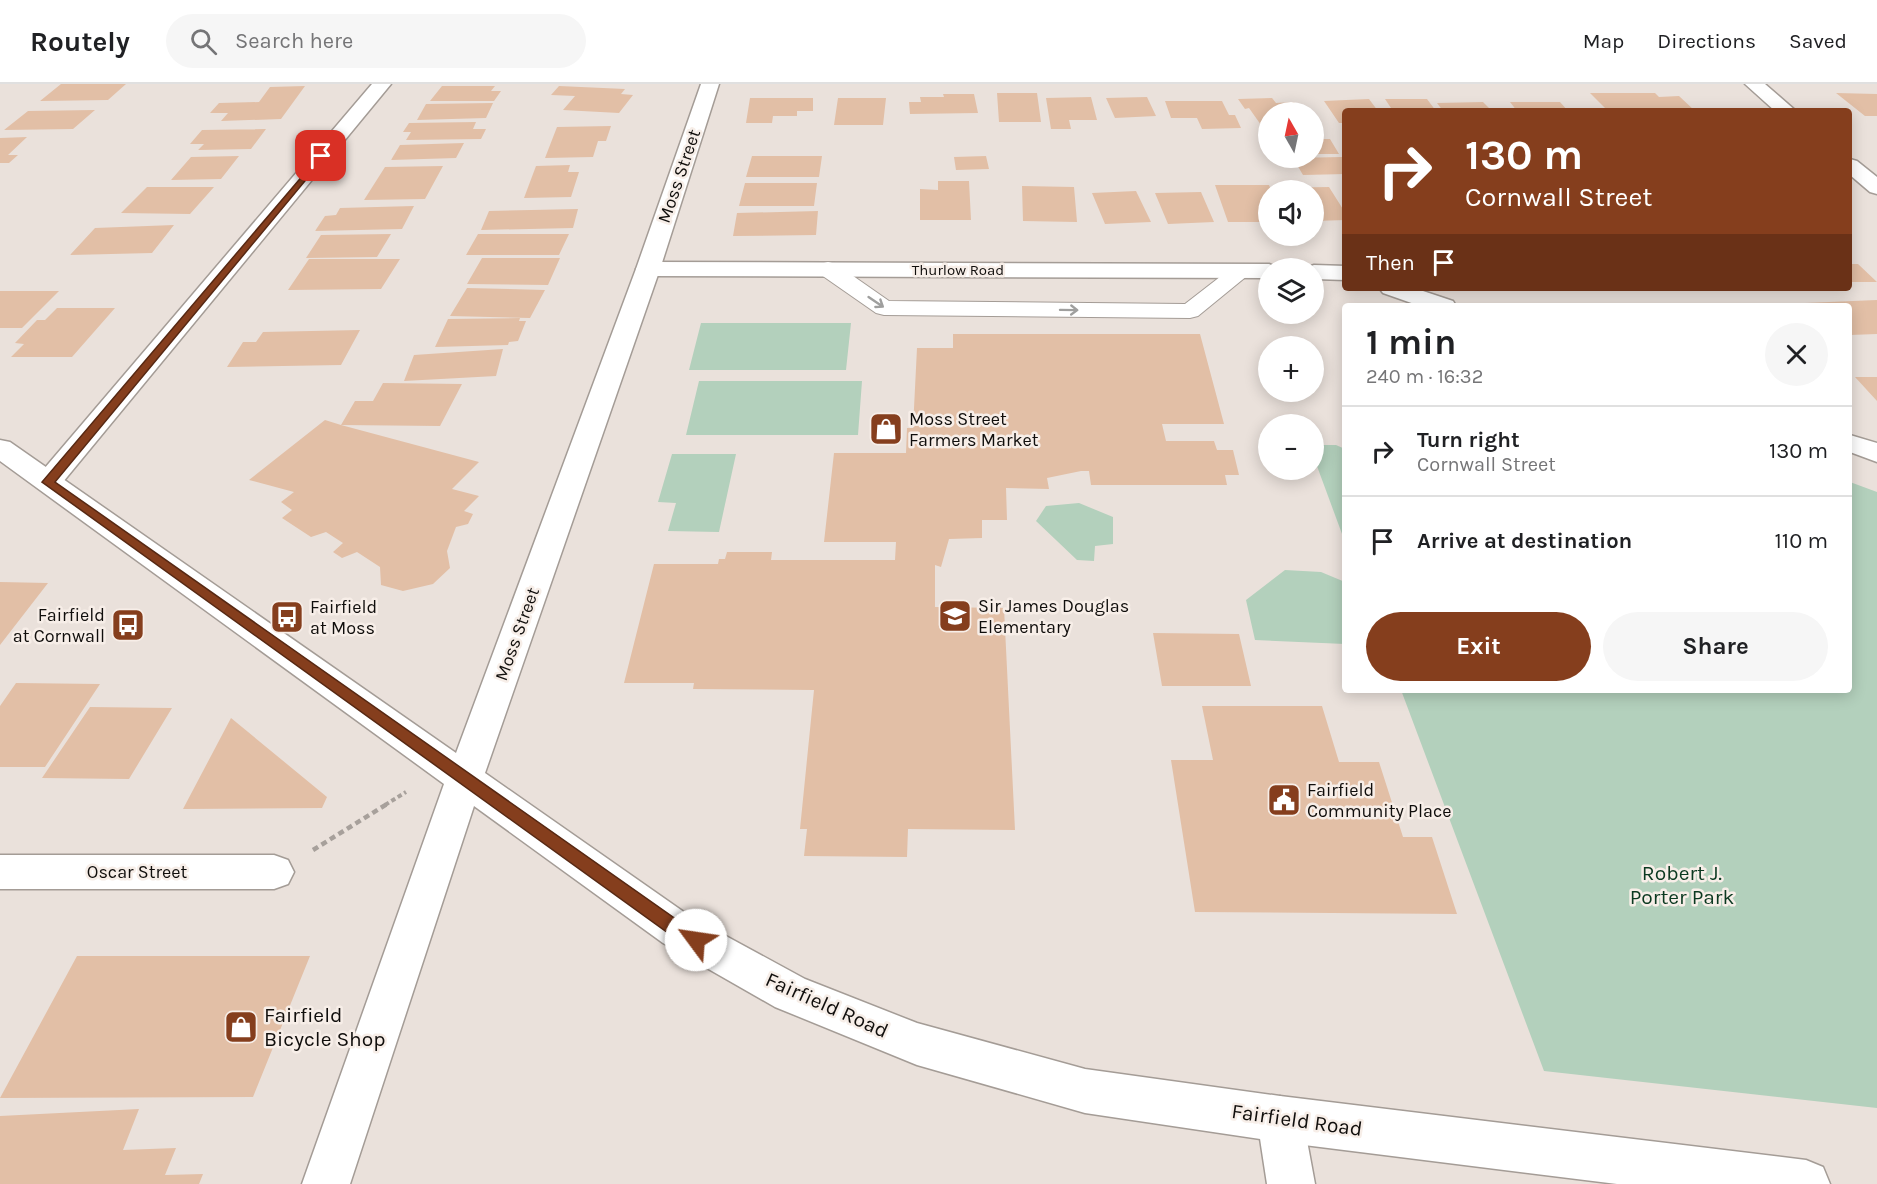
<!DOCTYPE html>
<meta charset="utf-8">
<style>
:root{--surface:#fff;--page:#f6f6f6;--text:#202124;--muted:#757577;--line:#e0e0e0;--accent:#853e1d}
body{margin:0;font-family:Karla,sans-serif;background:var(--page);color:var(--text);height:100vh;display:flex;flex-direction:column;font-size:22px;white-space:nowrap}
*{box-sizing:border-box;margin:0}
p{font-size:20px;color:var(--muted)}
.icon{flex:none;width:33px;height:33px;fill:none;stroke:currentColor;stroke-width:2;stroke-linecap:round;stroke-linejoin:round}
.map{position:relative;flex:1;overflow:hidden}
.sheet{position:absolute;left:1342px;top:219px;width:510px;height:390px;display:flex;flex-direction:column;background:var(--surface);border-radius:6px;box-shadow:0 3px 15px #0003}
.sheet>*{flex:none}
.hud{position:absolute;left:1342px;top:24px;width:510px;height:183px;border-radius:6px;box-shadow:0 3px 15px #0003;background:#853e1d;color:#fff;overflow:hidden}
.needle{width:39px;rotate:351deg}
.buttons{position:absolute;left:1258px;top:18px;display:grid;gap:12px}
.buttons a{display:grid;place-items:center;width:66px;height:66px;border-radius:50%;background:var(--surface);box-shadow:0 3px 15px #0003;font-size:30px}
.pin{position:absolute;display:grid;place-items:center;width:51px;height:51px;color:#fff;margin:-26px;border-radius:12px;box-shadow:0 3px 9px #0006}
.me{position:absolute;width:66px;margin:-33px;rotate:301deg;stroke-linejoin:round;filter:drop-shadow(0 0 4px #0008)}
.turn{display:flex;align-items:center;gap:21px;height:126px;padding:0 24px;font-size:27px}
.turn .icon{width:78px;height:78px;stroke-width:2.5}
.turn b{display:block;font-size:42px;line-height:51px}
.then{display:flex;align-items:center;height:57px;padding:0 24px;background:#0003;gap:12px;font-size:22px}
.round{display:grid;place-items:center;flex:none;width:63px;height:63px;border-radius:32px;background:var(--page)}
.summary{display:flex;align-items:center;justify-content:space-between;height:102px;padding:0 24px}
h1{font-size:36px;font-weight:700;line-height:45px}
.cta{display:flex;gap:12px;margin-top:auto;padding:12px 24px}
.cta a{flex:1;height:69px;border-radius:36px;background:var(--accent);color:#fff;font-size:24px;font-weight:700;line-height:69px;text-align:center}
.cta a+a{background:var(--page);color:var(--text)}
ul{padding:0;list-style:none}
li{display:flex;align-items:center;gap:18px;height:90px;padding:0 24px;border-top:2px solid var(--line)}
li div{flex:1}
li b{display:block;font-size:22px}
li em{font-style:normal}
header{display:flex;align-items:center;gap:36px;box-sizing:border-box;height:84px;padding:0 30px;background:var(--surface);border-bottom:2px solid var(--line)}
header strong{font-size:28px}
nav{display:flex;gap:33px;margin-inline-start:auto;font-size:21px}
.search{width:420px;height:54px;background:var(--page);display:flex;align-items:center;gap:15px;box-sizing:border-box;padding:0 21px;border-radius:33px;color:var(--muted);font-size:22px}
.map>svg:first-child{display:block}
</style>
<header>
<strong>Routely</strong>
<div class="search"><svg class="icon" aria-label="search" viewBox="0 0 24 24"><circle cx="10" cy="10" r="6"/><path d="M15 15l6 6"/></svg>Search here</div>
<nav><a>Map</a><a>Directions</a><a>Saved</a></nav>
</header>
<div class="map">
<svg width="1877" height="1100" viewBox="0 0 1877 1100">
<rect width="100%" height="100%" fill="#eae1db"/>
<path fill="#b3d0bc" d="M701,239h150l-5,47h-157z
M699,297h163l-4,54h-172z
M1314,361h22l9,4v93l-31,-84z
M672,370h64l-17,78 -51,-1 8,-28 -18,-1z
M1850,398l27,10v616l-333,-37 -143,-381h449z
M1079,419l34,14v27l-18,2 -1,15 -17,-1 -41,-39 10,-15z
M1285,486l36,2 24,10v62l-90,-4 -9,-40z"/>
<path fill="#e2bfa6" d="M61,0h65l-18,16 -68,1z
M305,2l-24,33 -60,2 7,-8h-18l9,-10 40,-1 11,-15z
M442,2h53l-4,5h10l-7,10h-64z
M559,2l66,3 -4,5 12,1 -14,18 -56,-3 12,-14 -24,-1z
M997,9h40l4,29h-42z
M1590,9h65l4,4 20,-1 16,15h-87z
M1836,9l41,1v22h-12z
M943,10h31l4,19 -68,1 -1,-12h12l-1,-5h24z
M1091,13l6,23h-28l2,9h-20l-5,-31z
M1147,13l9,19 -41,2 -9,-20z
M750,14h63v13h-16v5h-24l-1,7h-26z
M838,14h48l-3,27h-49z
M1272,14l4,5 18,-1 8,10h-33v13h-8l-12,-17 -4,1 -7,-10z
M1369,15l9,12h-32v12h-7l-15,-22z
M1385,15h42l9,12h-43z
M1165,17h57l7,14h6l6,13 -39,1 -5,-11h-26z
M1483,18l9,9h-49l-6,-8z
M1510,18h50l8,9h-51z
M493,19l-7,15 -69,2 9,-16z
M95,26l-22,19 -69,1 24,-19z
M476,38l-3,7h13l-5,10 -75,1 5,-8h-8l6,-9z
M611,42l-5,15h-8l-5,16 -48,1 12,-31z
M266,45l-15,20 -53,1 6,-6h-14l12,-14z
M27,53l-19,18h10l-9,8h-9v-25z
M1314,55h16l9,15h-25z
M464,59l-8,15 -65,2 9,-15z
M239,72l-18,23 -50,1 20,-23z
M752,72h70l-3,21h-73z
M986,72l3,13 -33,1 -2,-13z
M1342,73l4,4v13l-43,1 -10,-17z
M570,81l-2,7h11l-8,25 -47,1 12,-32z
M443,82l-18,33 -61,1 21,-33z
M938,97h31l2,39h-51v-31l18,1z
M745,99h72l-3,23h-75z
M1215,101h54l2,5h-2v32h-41z
M1022,102l52,1 3,35 -54,-1z
M147,103h67l-24,27 -69,-1z
M1329,103l17,27v6l-32,1v-31h-41l-2,-2z
M1136,107l15,31 -46,2 -13,-31z
M1201,108l13,30 -46,2 -13,-31z
M414,122l-12,23 -87,2 10,-15 11,-1 4,-7z
M578,125l-5,19 -92,2 8,-19z
M818,127l-2,24 -83,1 4,-23z
M174,141l-22,28 -82,2 25,-27z
M391,150l-14,23 -71,1 15,-23z
M478,150h91l-10,21h-93z
M482,174h78l-12,27 -81,-1z
M309,175h91l-19,30 -93,1z
M1850,180h8l19,18h-27z
M467,204l78,2 -15,28 -80,-2z
M0,207h59l-37,37h-22z
M1877,216v34l-27,1v-29h-42l-3,-3z
M57,224h58l-43,49h-61l13,-13 -9,-1 22,-23h8z
M520,234l-1,3h7l-8,20 -9,1 -1,3 -73,2 13,-28z
M360,246l-19,35 -114,2 16,-25h13l7,-10z
M953,250h247l24,90h-62l4,17h48l3,9h16l6,25h-14l2,10h-136l-2,-14h-8l-34,7 2,11 -43,-1 1,32h-25v18l-33,1 -8,28 -6,-2v42l69,1 11,222 -107,-1 -1,28 -103,-1 3,-27h-7l14,-139 -121,-1 1,-6h-70l30,-119h64l1,-5h6l2,-7h45l-1,8h124l1,-18h-72l10,-89h72l1,-25h6l4,-80h36z
M503,265l-7,27 -92,5 10,-26z
M1855,293h22v24z
M383,299l79,1 -22,42 -99,-1 138,37 -27,27 27,7 -15,15 9,3 -5,10 -12,3 -9,24 3,17 -17,16 -30,7 -22,-6 -1,-18 -23,-15 -15,6 -9,-6 10,-9 -17,-11 -15,5 -29,-19 10,-8 -11,-8 13,-10 -45,-12 76,-60 16,5 14,-24h18z
M0,498l48,1 -48,62z
M1153,549l86,1 12,52h-89z
M16,599l84,1 -55,83h-45v-61z
M1202,622h120l17,56h40l24,75h29l25,77 -262,-2 -24,-152h42z
M90,623l82,1 -43,71 -87,-1z
M231,634l96,79 -5,11 -139,1z
M77,872h233l-57,141 -253,1z
M139,1025l-16,41 53,-2 -11,27 38,-1 -4,10h-199v-68z"/>
<g fill="none" stroke-linecap="round" stroke-linejoin="round">
<g stroke="#a49c96" stroke-width="2">
<path id="lane" d="M828,178l8,2 53,37 296,3 49,-38 8,-2 8,2 3,5 -55,45 -8,2 -306,-3 -8,-2 -56,-39 -3,-5 3,-5z"/>
</g>
<g stroke="#a49c96" stroke-width="3">
<path id="street" d="M372,0h19l-333,404 -10,3 -10,-3 -4,-6 4,-6z
M1745,0h20l31,27h-21z
M1850,75l7,2 20,16v17l-7,-2 -20,-17z
M648,178l621,2 10,4h-10v10l-621,-2 -8,-2 -4,-5 4,-5z
M1314,181l32,1v14l-32,-1v-11h-9z
M1379,204h35l39,13 3,5h-36l-37,-13z
M1850,351l27,8v19l-27,-10z
M0,771h274l14,5 6,12 -6,12 -14,5h-274z
M1280,1012l16,7 7,16 12,65h-48l-10,-65 7,-16z"/>
</g>
<g stroke="#a49c96" stroke-width="3">
<path id="secondary" d="M701,0h18l-59,185 -175,504 206,144 114,62 112,44 168,46 195,27 526,64 17,7 7,17h-213l-337,-42 -195,-29 -168,-48 -142,-58 -112,-64 -189,-137 -124,378h-48l142,-400 -444,-323v-21l10,2 446,311 180,-484z"/>
</g>
<path stroke="#a7a09b" stroke-width="4" stroke-dasharray="4.5 3" stroke-linecap="butt" d="M385,721l21,-13"/>
<path stroke="#a7a09b" stroke-width="4.5" stroke-dasharray="6 4" stroke-linecap="butt" d="M313,766l74,-46"/>
<use href="#lane" fill="#fff" fill-rule="evenodd"/>
<use href="#street" fill="#fff" fill-rule="evenodd"/>
<use href="#secondary" fill="#fff" fill-rule="evenodd"/>
</g>
<defs><path id="oneway-shaft" d="M-6 0H5M1.5-3L5.5 0L1.5 3" fill="none" stroke-width="1.6" stroke-linecap="round" stroke-linejoin="round" transform="scale(1.5)"/></defs>
<g stroke="#9f9f9e">
<use href="#oneway-shaft" transform="translate(876 218) rotate(34)"/>
<use href="#oneway-shaft" transform="translate(1069 226) rotate(1)"/>
</g>
<path fill="#853e1d" stroke="#562813" stroke-width="1.5" d="M321,70l3,1v3l-269,324 628,442 19,11 2,5 -2,5 -6,3 -25,-13 -629,-453z"/>
<defs>
<g id="shop-square" transform="scale(1.725)"><rect x="-9" y="-9" width="18" height="18" rx="4" fill="#853e1d" stroke="#f7eee8"/><path d="M-5-2.5h2.3a2.7 3.5 0 0 1 5.4 0H5L5.5 6h-11ZM-1.5-2.5h3a1.5 2.3 0 0 0-3 0Z" fill="#fff"/></g>
<g id="school-square" transform="scale(1.725)"><rect x="-9" y="-9" width="18" height="18" rx="4" fill="#853e1d" stroke="#f7eee8"/><path d="M0-5L7-2L0 1L-7-2ZM-4 1L0 2.5L4 1V4Q0 6-4 4Z" fill="#fff"/></g>
<g id="bus-square" transform="scale(1.725)"><rect x="-9" y="-9" width="18" height="18" rx="4" fill="#853e1d" stroke="#f7eee8"/><path d="M-5-6H5V4H4V6H2V4H-2V6H-4V4H-5ZM-3.5-4V0h7V-4ZM-3.5 1.2v1.5H-2V1.2ZM2 1.2v1.5H3.5V1.2Z" fill="#fff"/></g>
<g id="civic-square" transform="scale(1.725)"><rect x="-9" y="-9" width="18" height="18" rx="4" fill="#853e1d" stroke="#f7eee8"/><path d="M-.6-6.5H3V-4.5H.6V-3L4-1V1h2V6H-6V1h2V-1L-.6-3ZM-1.2 2.5V6h2.4V2.5Z" fill="#fff"/></g>
</defs>
<g fill-rule="evenodd">
<use href="#shop-square" x="886" y="345"/>
<use href="#school-square" x="955" y="532"/>
<use href="#bus-square" x="287" y="533"/>
<use href="#bus-square" x="128" y="541"/>
<use href="#civic-square" x="1284" y="716"/>
<use href="#shop-square" x="241" y="943"/>
</g>
<g text-anchor="middle" stroke-width="5" stroke-linejoin="round" paint-order="stroke">
<g font-size="15" fill="#100e0c" stroke="#f7eee8">
<text x="958" y="191">Thurlow Road</text>
</g>
<g font-size="18" fill="#100e0c" stroke="#f7eee8">
<text transform="translate(679 92) rotate(-71)" y="6">Moss Street</text>
<text transform="translate(517 550) rotate(-70)" y="6">Moss Street</text>
<text x="137" y="794">Oscar Street</text>
</g>
<g font-size="18" fill="#100e0c" stroke="#f7eee8" text-anchor="start">
<text x="909" y="341">Moss Street<tspan x="909" dy="21">Farmers Market</tspan></text>
<text x="978" y="528">Sir James Douglas<tspan x="978" dy="21">Elementary</tspan></text>
<text x="310" y="529">Fairfield<tspan x="310" dy="21">at Moss</tspan></text>
<text x="105" y="537" text-anchor="end">Fairfield<tspan x="105" dy="21">at Cornwall</tspan></text>
<text x="1307" y="712">Fairfield<tspan x="1307" dy="21">Community Place</tspan></text>
</g>
<g font-size="21" fill="#0b3920" stroke="#f7eee8">
<text x="1682" y="796">Robert J.<tspan x="1682" dy="24">Porter Park</tspan></text>
</g>
<g font-size="21" fill="#100e0c" stroke="#f7eee8">
<text transform="translate(827 921) rotate(24)" y="7">Fairfield Road</text>
<text transform="translate(1297 1036) rotate(8)" y="7">Fairfield Road</text>
</g>
<g font-size="21" fill="#100e0c" stroke="#f7eee8" text-anchor="start">
<text x="264" y="938">Fairfield<tspan x="264" dy="24">Bicycle Shop</tspan></text>
</g>
</g>
</svg>
<div class="buttons">
<a><svg class="needle" viewBox="-14 -14 28 28"><path d="M0-13l5 13h-10z" fill="#e53935"/><path d="M0 13l5-13h-10z" fill="#757577"/></svg></a>
<a><svg class="icon" aria-label="sound" viewBox="0 0 24 24"><path d="M4 9h4l5-4v14l-5-4H4zM17 9q2 3 0 6"/></svg></a>
<a><svg class="icon" aria-label="layers" viewBox="0 0 24 24"><path d="M12 4l9 5-9 5-9-5zM3 14l9 5 9-5"/></svg></a>
<a>+</a>
<a>−</a>
</div>
<div class="pin" style="left:321px;top:72px;background:#d93025"><svg class="icon" aria-label="arrive" viewBox="0 0 24 24"><path d="M6 21V4h12l-3 4 3 4H6"/></svg></div>
<svg class="me" style="left:696px;top:856px" viewBox="-20 -20 40 40"><circle r="19" fill="#fff"/><path d="M0-13L10 11 0 6-10 11z" fill="#853e1d"/></svg>
<div class="hud">
<div class="turn"><svg class="icon" aria-label="right" viewBox="0 0 24 24"><path d="M7 20v-9h11M14 6l5 5-5 5"/></svg><div><b>130 m</b>Cornwall Street</div></div>
<div class="then">Then<svg class="icon" aria-label="arrive" viewBox="0 0 24 24"><path d="M6 21V4h12l-3 4 3 4H6"/></svg></div>
</div>
<section class="sheet">
<div class="summary"><div><h1>1 min</h1><p>240 m · 16:32</p></div><a class="round"><svg class="icon" aria-label="close" viewBox="0 0 24 24"><path d="M6 6l12 12M18 6L6 18"/></svg></a></div>
<ul>
<li><svg class="icon" aria-label="right" viewBox="0 0 24 24"><path d="M7 20v-9h11M14 6l5 5-5 5"/></svg><div><b>Turn right</b><p>Cornwall Street</p></div><em>130 m</em></li>
<li><svg class="icon" aria-label="arrive" viewBox="0 0 24 24"><path d="M6 21V4h12l-3 4 3 4H6"/></svg><div><b>Arrive at destination</b></div><em>110 m</em></li>
</ul>
<div class="cta"><a>Exit</a><a>Share</a></div>
</section>
</div>
